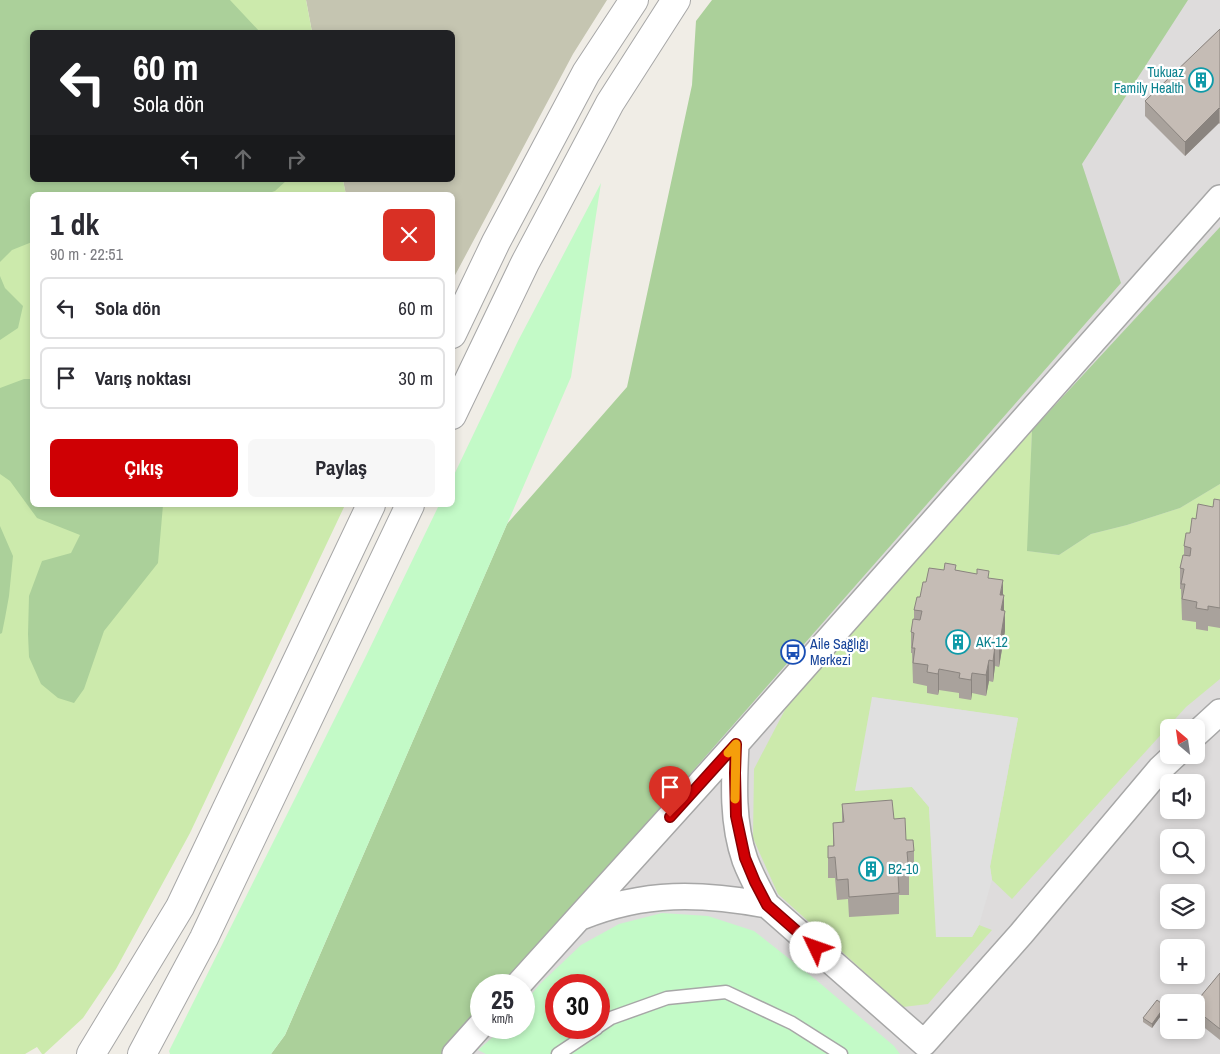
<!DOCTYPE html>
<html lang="tr">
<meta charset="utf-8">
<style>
:root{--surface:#fff;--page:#f7f7f7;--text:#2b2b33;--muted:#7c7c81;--line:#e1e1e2;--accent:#cf0004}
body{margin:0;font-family:"Archivo Narrow",sans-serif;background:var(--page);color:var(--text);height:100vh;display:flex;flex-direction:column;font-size:19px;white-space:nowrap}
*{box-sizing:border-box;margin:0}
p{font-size:16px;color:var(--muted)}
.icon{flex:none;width:28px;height:28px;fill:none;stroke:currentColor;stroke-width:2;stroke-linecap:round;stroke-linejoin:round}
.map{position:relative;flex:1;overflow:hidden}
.side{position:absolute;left:30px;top:192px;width:425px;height:315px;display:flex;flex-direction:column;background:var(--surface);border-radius:8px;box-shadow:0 2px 8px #0003}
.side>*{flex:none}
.banner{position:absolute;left:30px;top:30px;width:425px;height:152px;border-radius:8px;box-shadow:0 2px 8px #0003;background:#202124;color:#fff;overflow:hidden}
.needle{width:32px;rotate:331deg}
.controls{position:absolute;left:1160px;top:719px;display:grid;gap:10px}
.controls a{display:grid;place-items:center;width:45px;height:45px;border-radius:8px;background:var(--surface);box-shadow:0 2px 8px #0003;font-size:25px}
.speed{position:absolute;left:470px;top:974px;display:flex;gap:10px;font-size:25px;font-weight:700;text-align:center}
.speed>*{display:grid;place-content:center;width:65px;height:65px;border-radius:50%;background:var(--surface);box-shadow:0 2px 8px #0003;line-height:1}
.speed small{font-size:12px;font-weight:400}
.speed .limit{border:8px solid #d22;background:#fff;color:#111}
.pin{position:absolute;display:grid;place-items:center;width:42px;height:42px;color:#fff;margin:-51px -21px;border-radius:50% 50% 50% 0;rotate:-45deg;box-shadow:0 0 5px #0007}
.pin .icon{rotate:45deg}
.me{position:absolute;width:55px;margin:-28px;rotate:312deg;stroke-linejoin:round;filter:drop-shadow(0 0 4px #0008)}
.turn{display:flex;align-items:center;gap:18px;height:105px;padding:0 20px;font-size:22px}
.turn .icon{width:65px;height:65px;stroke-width:2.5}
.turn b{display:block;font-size:35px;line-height:42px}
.lanes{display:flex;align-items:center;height:48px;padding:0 20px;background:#0003;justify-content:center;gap:25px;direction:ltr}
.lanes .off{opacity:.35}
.round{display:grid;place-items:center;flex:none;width:52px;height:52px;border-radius:8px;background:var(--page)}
.summary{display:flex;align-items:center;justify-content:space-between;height:85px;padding:0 20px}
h1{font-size:30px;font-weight:800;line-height:38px}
.action{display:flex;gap:10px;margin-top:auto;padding:10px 20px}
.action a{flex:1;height:58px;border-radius:8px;background:var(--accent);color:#fff;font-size:20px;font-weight:800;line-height:58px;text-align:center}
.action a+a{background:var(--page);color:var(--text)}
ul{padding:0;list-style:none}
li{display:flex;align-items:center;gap:15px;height:62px;margin:0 10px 8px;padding:0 10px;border:2px solid var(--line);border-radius:8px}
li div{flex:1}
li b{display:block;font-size:19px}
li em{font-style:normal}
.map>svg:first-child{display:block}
</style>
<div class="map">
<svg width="1220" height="1054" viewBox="0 0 1220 1054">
<rect width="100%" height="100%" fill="#f0ede6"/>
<path fill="#dedcdc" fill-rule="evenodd" d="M1175,0h45v1054h-820l656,-905zM1169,728h27v27h-27zM1169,782h27v28h-27zM1169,838h27v27h-27zM1169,892h27v28h-27zM1169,948h27v27h-27zM481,985h43v43h-43zM556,985h43v43h-43zM1169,1002h27v28h-27z"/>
<path fill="#c5c5b1" d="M306,0h301l-34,54 -120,225 -1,-84h-106l-3,-15h109v-148h-140z"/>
<path fill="#cceaac" d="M0,0h306l6,32h-280v148h311l3,15h-314v310h313l-155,328 -74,136 -33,49 -39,36h-2l-5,-7 -12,7h-25z
M1032,430l-4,121 31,4 32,-21 36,-9 53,-17 40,-24v195l-34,28 -174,192 -20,-19 -2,-13 28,-149 -146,-21 40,90 17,20 8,130h35l7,-12 13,5 -64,74 -25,3 -125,-113 -25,-56 1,-69 35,-67z"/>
<path fill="#abd09a" d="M0,0h230l30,32h-228v148h255l-12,11 -12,4h-231v47l-20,8 -12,12z
M712,0h476l-106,164 39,119 -616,702h-24v26l-37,43h-173l14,-19 222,-511 120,-137 65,-302 4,-64z
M1220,227v257l-40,24 -53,17 -36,9 -32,21 -32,-4 5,-121z
M0,276l5,12 18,18 -5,22 -18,12z
M24,379h8v126h131l-5,58 -54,68 -20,58 -10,14 -16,-5 -17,-14 -12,-27 -1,-23 1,-38 13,-35 29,-8 9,-18 -43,-17 -27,-37 -10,-7v-86z
M0,526l13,30 -4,40 -4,22 -3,15 -2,1z"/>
<path fill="#c3fac7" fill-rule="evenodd" d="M601,183l-30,194 -286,658 -14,19h-101l-1,-3 197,-395 73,-151h13l1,-28 65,-136z
M662,913l46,3 46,15 61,48 79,67 6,8h-414l-8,-4 15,-13 9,-9h22v-25l16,-19 41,-39 38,-21zM556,985h43v43h-43z"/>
<path fill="#e0e0e0" d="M872,697l146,21 -28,148 2,14 -13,45 -7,12h-36l-7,-130 -17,-20 -57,4z"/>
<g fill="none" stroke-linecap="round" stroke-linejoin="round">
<g stroke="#a7a7a7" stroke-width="15">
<path id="service" d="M599,1026l12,-8 56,-20 59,-6 66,31 49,31
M558,1054l39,-26"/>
</g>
<g stroke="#a7a7a7" stroke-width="28">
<path id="minor" d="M1196,734l24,-22
M736,744c-2,39 -4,79 9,116 6,16 14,30 22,45l157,138 97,-109 139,-165 15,-14
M581,917c64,-26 120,-24 186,-12
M518,985l218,-241 484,-546
M455,1054l26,-29"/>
</g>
<g stroke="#a7a7a7" stroke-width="30">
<path id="tertiary" d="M452,334l44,-92 90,-169 48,-73
M452,415l73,-152 85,-160 66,-103
M91,1054l89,-147 191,-402
M142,1054l62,-116 206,-433"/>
</g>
<use href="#service" stroke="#fff" stroke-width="12"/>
<use href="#minor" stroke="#fff" stroke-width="25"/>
<use href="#tertiary" stroke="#fff" stroke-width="28"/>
</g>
<path fill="#a9a29c" d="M1220,29v95l-1,-1 -34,33 -40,-40v-15z
M1220,500v128l-12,-2v5l-12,-2v-7l-14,-2 -1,-31h-1v-21l4,-13v-9l12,-27 17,-12z
M944,570h12l33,8 14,17 2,36 -6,36 -4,-1 -2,16 -4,-1 -3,15 -14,-3 -1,7 -12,-2v-5l-20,-3 -1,5 -11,-2v-7l-14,-3 -1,-30h-1v-21l3,-13v-9l6,-13z
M842,804l52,15 12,21 8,11v21h-5v23h-10v19l-50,3 -1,-18 -11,1 -2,-22h-7v-32h5v-23l9,-1z
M1220,973v67l-24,-19v-19z
M1165,1010l-13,18 -9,-6v-4z"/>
<path fill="#8a847f" d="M1219,108v15l-34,33v-14z
M1003,580v21l-3,-6z
M1004,595v21l-3,-6z
M1005,611v20l-6,36v-20z
M995,646v20l-2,16v-21z
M989,660v21l-3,15v-21z
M939,669v21l-1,5v-21z
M972,673v20l-1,7v-20z
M1165,1006v4l-13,18v-4z"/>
<path fill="#c5bcb5" stroke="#8a847f" d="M1220,29v80l-1,-1 -34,34 -40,-41z
M1214,499l6,1v108l-12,-2v4l-12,-2 1,-6 -15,-3 3,-15h-4l3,-15 -4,-1 3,-13 7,1 1,-8 -7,-2 2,-13h4l2,-15 4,1 2,-15 15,3z
M945,563l11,2 -1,5 22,4v-5l12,2 -1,7 15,2 -3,15h4l-3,15 4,1 -6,36 -4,-1 -2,15 -4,-1 -3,15 -14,-2 -1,7 -12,-2 1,-5 -21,-4 -1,5 -11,-2 1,-7 -15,-2 2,-15h-3l2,-15 -3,-1 2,-13 7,1 2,-9 -8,-1 3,-13h3l3,-15h3l3,-14 15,2z
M892,800l2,19 11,-1 1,22h7l1,11 -7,1 2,22 -11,1 1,18 -50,4 -1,-18 -11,1 -2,-23 -7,1v-12h6l-1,-23 11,-1 -2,-18z
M1220,973v56l-24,-19v-8z
M1157,1000l8,6 -13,18 -9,-6z"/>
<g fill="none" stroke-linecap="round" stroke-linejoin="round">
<g stroke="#870003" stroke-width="12">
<path id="route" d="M670,817l66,-73 -1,29 1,43 9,42 10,24 12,23 49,43"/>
</g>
<use href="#route" stroke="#cf0004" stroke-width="9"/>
<path stroke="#f59e0b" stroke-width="9" d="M728,753l8,-9 -1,55"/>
</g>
<defs>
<g id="building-ring" transform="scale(1.25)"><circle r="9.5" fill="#fff" stroke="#0f9aa8" stroke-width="1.5"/><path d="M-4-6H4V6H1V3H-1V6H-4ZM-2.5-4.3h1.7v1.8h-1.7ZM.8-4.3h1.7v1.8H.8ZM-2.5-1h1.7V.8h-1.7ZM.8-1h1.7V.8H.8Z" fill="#0f9aa8"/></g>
<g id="bus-ring" transform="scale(1.25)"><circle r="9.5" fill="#fff" stroke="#1a4fb4" stroke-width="1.5"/><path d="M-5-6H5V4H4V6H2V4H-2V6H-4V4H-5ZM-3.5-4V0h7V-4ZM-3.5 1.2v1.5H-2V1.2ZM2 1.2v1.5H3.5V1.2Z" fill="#1a4fb4"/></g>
</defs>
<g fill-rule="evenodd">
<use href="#building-ring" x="1201" y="80"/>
<use href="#building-ring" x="958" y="642"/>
<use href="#bus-ring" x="793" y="652"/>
<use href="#building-ring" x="871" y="869"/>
</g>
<g text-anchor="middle" stroke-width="4.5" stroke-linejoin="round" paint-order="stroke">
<g font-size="14" fill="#0d838f" stroke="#fff" text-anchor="start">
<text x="1184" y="77" text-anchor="end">Tukuaz<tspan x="1184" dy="16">Family Health</tspan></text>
<text x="976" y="647">AK-12</text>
<text x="888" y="874">B2-10</text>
</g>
<g font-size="14" fill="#164399" stroke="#fff" text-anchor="start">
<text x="810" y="649">Aile Sağlığı<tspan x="810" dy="16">Merkezi</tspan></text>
</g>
</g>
</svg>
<div class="controls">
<a><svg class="needle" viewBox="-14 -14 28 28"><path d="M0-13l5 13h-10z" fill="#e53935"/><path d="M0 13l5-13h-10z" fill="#7c7c81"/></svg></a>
<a><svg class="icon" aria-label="sound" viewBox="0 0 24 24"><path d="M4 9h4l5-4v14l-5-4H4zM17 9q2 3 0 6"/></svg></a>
<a><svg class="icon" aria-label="search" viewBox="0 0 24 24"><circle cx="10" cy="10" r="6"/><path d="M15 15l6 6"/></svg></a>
<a><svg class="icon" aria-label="layers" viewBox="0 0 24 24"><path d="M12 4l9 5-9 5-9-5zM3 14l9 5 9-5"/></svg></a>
<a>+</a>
<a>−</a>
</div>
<div class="speed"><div>25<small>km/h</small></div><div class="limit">30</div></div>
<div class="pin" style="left:670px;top:817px;background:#d93025"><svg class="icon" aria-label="arrive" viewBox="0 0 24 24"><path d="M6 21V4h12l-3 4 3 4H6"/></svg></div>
<svg class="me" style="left:816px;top:948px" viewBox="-20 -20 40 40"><circle r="19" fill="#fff"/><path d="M0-13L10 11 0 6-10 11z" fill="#cf0004"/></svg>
<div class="banner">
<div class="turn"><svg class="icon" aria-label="left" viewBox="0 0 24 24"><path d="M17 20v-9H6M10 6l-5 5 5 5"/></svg><div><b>60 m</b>Sola dön</div></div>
<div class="lanes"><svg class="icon" aria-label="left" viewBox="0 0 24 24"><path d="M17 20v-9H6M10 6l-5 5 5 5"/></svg><svg class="icon off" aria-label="ahead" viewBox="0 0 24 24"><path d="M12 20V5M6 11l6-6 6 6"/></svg><svg class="icon off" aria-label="right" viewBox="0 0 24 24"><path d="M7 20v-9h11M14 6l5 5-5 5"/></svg></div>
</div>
<section class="side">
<div class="summary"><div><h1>1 dk</h1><p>90 m · 22:51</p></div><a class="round" style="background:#d93025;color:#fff"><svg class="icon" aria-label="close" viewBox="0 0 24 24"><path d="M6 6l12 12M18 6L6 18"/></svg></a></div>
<ul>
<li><svg class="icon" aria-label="left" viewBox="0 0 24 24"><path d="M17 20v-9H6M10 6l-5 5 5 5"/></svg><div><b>Sola dön</b></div><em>60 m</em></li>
<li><svg class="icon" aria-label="arrive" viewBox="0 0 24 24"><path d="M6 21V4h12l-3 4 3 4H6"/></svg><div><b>Varış noktası</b></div><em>30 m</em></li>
</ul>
<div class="action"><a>Çıkış</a><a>Paylaş</a></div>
</section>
</div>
